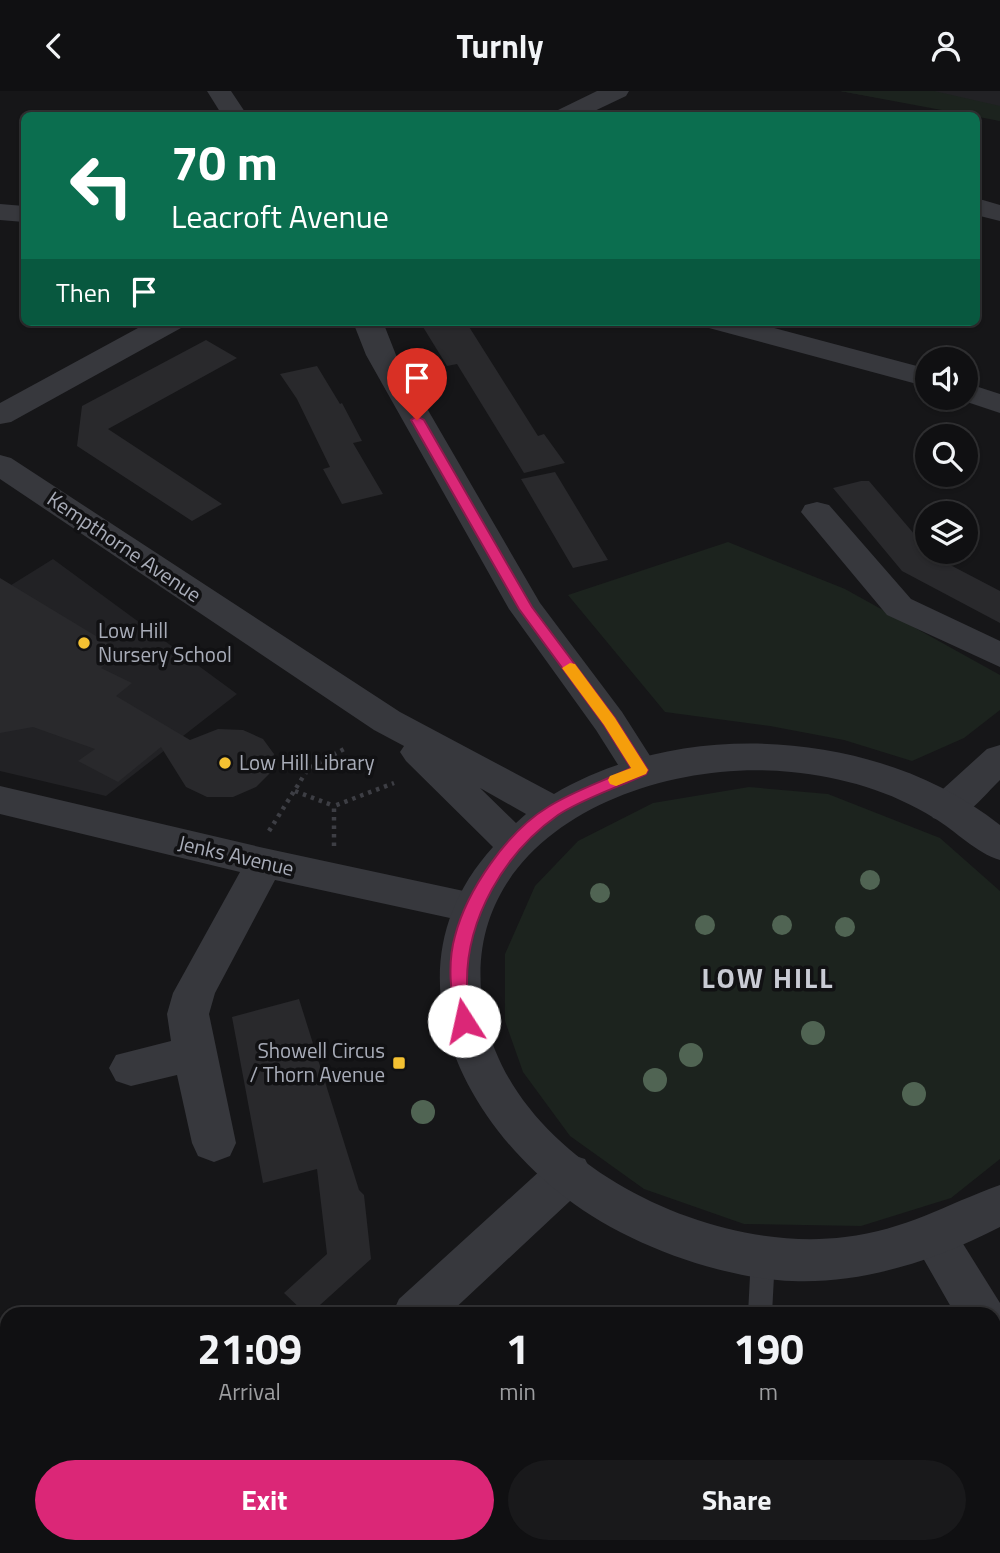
<!DOCTYPE html>
<style>
:root{--surface:#101012;--page:#19191b;--text:#f1f3f6;--muted:#9c9d9f;--line:#303032;--accent:#db2777}
body{margin:0;font-family:"Titillium Web",sans-serif;background:var(--page);color:var(--text);height:100vh;display:flex;flex-direction:column;font-size:26px;white-space:nowrap}
*{box-sizing:border-box;margin:0}
p{font-size:23px;color:var(--muted)}
.icon{flex:none;width:38px;height:38px;fill:none;stroke:currentColor;stroke-width:2;stroke-linecap:round;stroke-linejoin:round}
.map{position:relative;flex:1;overflow:hidden}
.drawer{position:absolute;left:0px;top:1216px;width:1001px;height:247px;display:flex;flex-direction:column;background:var(--surface);border-radius:21px 21px 0 0;box-shadow:0 2px 5px #0004,0 0 0 2px var(--line)}
.drawer>*{flex:none}
.guide{position:absolute;left:21px;top:21px;width:959px;height:214px;border-radius:10px;box-shadow:0 2px 5px #0004,0 0 0 2px var(--line);background:#0b6e4f;color:#fff;overflow:hidden}
.controls{position:absolute;left:915px;top:256px;display:grid;gap:14px}
.controls a{display:grid;place-items:center;width:63px;height:63px;border-radius:50%;background:var(--surface);box-shadow:0 2px 5px #0004,0 0 0 2px var(--line);font-size:35px}
.pin{position:absolute;display:grid;place-items:center;width:60px;height:60px;color:#fff;margin:-72px -30px;border-radius:50% 50% 50% 0;rotate:-45deg;box-shadow:0 0 7px #0007}
.pin .icon{rotate:45deg}
.me{position:absolute;width:77px;margin:-38px;rotate:350deg;stroke-linejoin:round;filter:drop-shadow(0 0 5px #0008)}
.turn{display:flex;align-items:center;gap:24px;height:147px;padding:0 35px;font-size:32px}
.turn .icon{width:91px;height:91px;stroke-width:2.5}
.turn b{display:block;font-size:49px;line-height:60px}
.then{display:flex;align-items:center;height:66px;padding:0 35px;background:#0003;gap:14px;font-size:26px}
.eta{display:flex;justify-content:space-evenly;align-items:center;height:119px;text-align:center}
.eta b{font-size:42px;font-weight:700;line-height:49px}
.primary-button{display:flex;gap:14px;margin-top:auto;padding:14px 35px}
.primary-button a{flex:1;height:80px;border-radius:42px;background:var(--accent);color:#fff;font-size:28px;font-weight:700;line-height:80px;text-align:center}
.primary-button a+a{background:var(--page);color:var(--text)}
header{display:flex;justify-content:space-between;align-items:center;height:91px;padding:0 35px;background:var(--surface);font-size:32px;font-weight:700}
.map>svg:first-child{display:block}
</style>
<header><svg class="icon" aria-label="back" viewBox="0 0 24 24"><path d="M15 5l-7 7 7 7"/></svg>Turnly<svg class="icon" aria-label="person" viewBox="0 0 24 24"><circle cx="12" cy="8" r="4"/><path d="M4 21q1-7 8-7t8 7"/></svg></header>
<div class="map">
<svg width="1000" height="1462" viewBox="0 0 1000 1462">
<rect width="100%" height="100%" fill="#161618"/>
<path fill="#222225" d="M840,0h160v30l-24,-6z
M53,468l184,135 -131,102 -106,-25v-179z"/>
<path fill="#1c231e" d="M840,0h94l66,15v15z
M728,451l117,47 155,86v35l-36,28 -52,23 -68,-21 -74,-14 -105,-14 -97,-117z
M749,696l79,7 112,44 60,53v268l-49,39 -90,28 -117,-2 -100,-35 -74,-53 -47,-64 -18,-51v-67l30,-68 43,-45 75,-38z"/>
<path fill="#29292c" d="M420,231h46l72,114 6,-2 21,29 -41,10 -67,-109 -10,2z
M206,249l31,18 -129,71 114,75 -30,17 -115,-75 5,-40z
M317,275l23,38 2,-1 20,38 -9,2 30,51 -41,10 -19,-35 7,-2 -33,-68 -17,-25z
M555,381l53,88 -35,8 -52,-89z
M861,390h8l64,75 67,35v32l-98,-52 -69,-83z
M0,487l119,72 -18,18 31,15 -16,13 74,44 28,-11 25,1 20,9 11,15 -3,18 -15,15 -23,10h-26l-21,-10 -25,-40 -43,35 -40,-21 17,-12 -62,-22 -33,6z
M299,908l60,191 5,5 7,64 -61,55h-4l-22,-21 43,-39 -10,-85 -54,14 -31,-166z"/>
<g fill="none" stroke-linecap="round" stroke-linejoin="round">
<path stroke="#3d3e44" stroke-width="4.5" stroke-dasharray="3.5 5" stroke-linecap="butt" d="M295,700l39,15
M269,740l39,-62 36,-20
M334,755v-40l60,-23"/>
<path fill="#37383d" fill-rule="evenodd" d="M763,1156l8,3 4,7 -3,57h-24l3,-57 4,-7z
M615,1456h28l-2,6h-28z"/>
<path fill="#37383d" fill-rule="evenodd" d="M207,0h24l16,24h-25z
M597,0h32l-3,5 -40,19h-32l4,-5z
M976,107l24,7v16l-24,-6z
M0,113l24,2v16l-24,-2z
M149,231h37l-5,6 -170,94 -11,2v-21z
M353,231h30l13,33 144,248 82,109 37,58 -6,9 -13,4 -13,-4 -31,-49 -87,-121 -143,-254z
M704,231h48l176,47v18l-219,-59z
M966,292l34,11v19l-45,-15 11,-1z
M817,411l12,3 82,94 89,42v26l-113,-52 -86,-103 4,-7z
M1000,654v35c-20,19 -37,47 -67,38l-5,-10 5,-10 54,-49z
M0,695l264,62 209,45 14,4 6,11 -6,11 -14,4 -198,-43 -60,113 -6,21 27,129 -6,13 -16,6 -16,-6 -6,-13 -15,-68 -46,11 -15,-5 -7,-13 7,-13 55,-14 -4,-27 6,-21 67,-121 -240,-58z
M569,1063l16,5 7,14 -7,14 -136,127h-57l7,-15 154,-140z
M934,1126l16,6 50,80v63l-6,-2v-50h-39l-44,-77 7,-14z
M134,1456h57l-2,6h-57z"/>
<path fill="#37383d" fill-rule="evenodd" d="M0,364l11,3 389,254 154,82c131,-78 327,-64 446,31v35c-24,-7 -44,-29 -66,-42 -43,-27 -92,-41 -143,-46 -140,-15 -335,62 -308,234 23,151 221,249 362,231 61,-7 99,-32 155,-52v42c-64,33 -136,57 -208,54 -74,-3 -168,-38 -226,-83 -110,-84 -180,-233 -73,-351l-87,-86 -6,-9 4,-6 -30,-16 -374,-251zM480,697l46,26 -10,9z"/>
</g>
<g fill="#506453">
<circle cx="870" cy="789" r="10"/>
<circle cx="600" cy="802" r="10"/>
<circle cx="705" cy="834" r="10"/>
<circle cx="782" cy="834" r="10"/>
<circle cx="845" cy="836" r="10"/>
<circle cx="813" cy="942" r="12"/>
<circle cx="691" cy="964" r="12"/>
<circle cx="655" cy="989" r="12"/>
<circle cx="914" cy="1003" r="12"/>
<circle cx="423" cy="1021" r="12"/>
</g>
<path fill="#db2777" stroke="#8e194d" stroke-width="2" d="M417,325l7,4 108,187 83,111 33,52 -2,4c-27,13 -64,25 -88,41 -54,38 -92,104 -91,169 0,12 4,26 6,37l-2,5h-13l-2,-5c-5,-28 -9,-57 -1,-85 12,-46 52,-104 93,-129 25,-16 56,-26 83,-39l-27,-43 -85,-116 -108,-189z"/>
<path fill="#f59e0b" d="M570,572l5,1 40,54 33,52 -2,4 -30,12 -6,-2 -2,-4 2,-4 21,-8 -27,-43 -42,-57z"/>
<g fill="#f4c132" stroke="#111113" stroke-width="2.5">
<circle cx="84" cy="552" r="7"/>
<circle cx="225" cy="672" r="7"/>
<rect x="392" y="965" width="14" height="14" rx="3.5"/>
</g>
<g text-anchor="middle" stroke-width="7" stroke-linejoin="round" paint-order="stroke">
<g font-size="21" fill="#a8acb8" stroke="#111113">
<text transform="translate(124 456) rotate(34)" y="7">Kempthorne Avenue</text>
<text transform="translate(236 765) rotate(13)" y="7">Jenks Avenue</text>
</g>
<g font-size="21" fill="#a8acb8" stroke="#111113" text-anchor="start">
<text x="98" y="547">Low Hill<tspan x="98" dy="24">Nursery School</tspan></text>
<text x="239" y="679">Low Hill Library</text>
<text x="385" y="967" text-anchor="end">Showell Circus<tspan x="385" dy="24">/ Thorn Avenue</tspan></text>
</g>
<g font-size="28" font-weight="bold" letter-spacing="2" fill="#c9cbd4" stroke="#111113">
<text x="768" y="897">LOW HILL</text>
</g>
</g>
</svg>
<div class="controls">
<a><svg class="icon" aria-label="sound" viewBox="0 0 24 24"><path d="M4 9h4l5-4v14l-5-4H4zM17 9q2 3 0 6"/></svg></a>
<a><svg class="icon" aria-label="search" viewBox="0 0 24 24"><circle cx="10" cy="10" r="6"/><path d="M15 15l6 6"/></svg></a>
<a><svg class="icon" aria-label="layers" viewBox="0 0 24 24"><path d="M12 4l9 5-9 5-9-5zM3 14l9 5 9-5"/></svg></a>
</div>
<div class="pin" style="left:417px;top:329px;background:#d93025"><svg class="icon" aria-label="arrive" viewBox="0 0 24 24"><path d="M6 21V4h12l-3 4 3 4H6"/></svg></div>
<svg class="me" style="left:464px;top:930px" viewBox="-20 -20 40 40"><circle r="19" fill="#fff"/><path d="M0-13L10 11 0 6-10 11z" fill="#db2777"/></svg>
<div class="guide">
<div class="turn"><svg class="icon" aria-label="left" viewBox="0 0 24 24"><path d="M17 20v-9H6M10 6l-5 5 5 5"/></svg><div><b>70 m</b>Leacroft Avenue</div></div>
<div class="then">Then<svg class="icon" aria-label="arrive" viewBox="0 0 24 24"><path d="M6 21V4h12l-3 4 3 4H6"/></svg></div>
</div>
<section class="drawer">
<div class="eta">
<div><b>21:09</b><p>Arrival</p></div>
<div><b>1</b><p>min</p></div>
<div><b>190</b><p>m</p></div>
</div>
<div class="primary-button"><a>Exit</a><a>Share</a></div>
</section>
</div>
